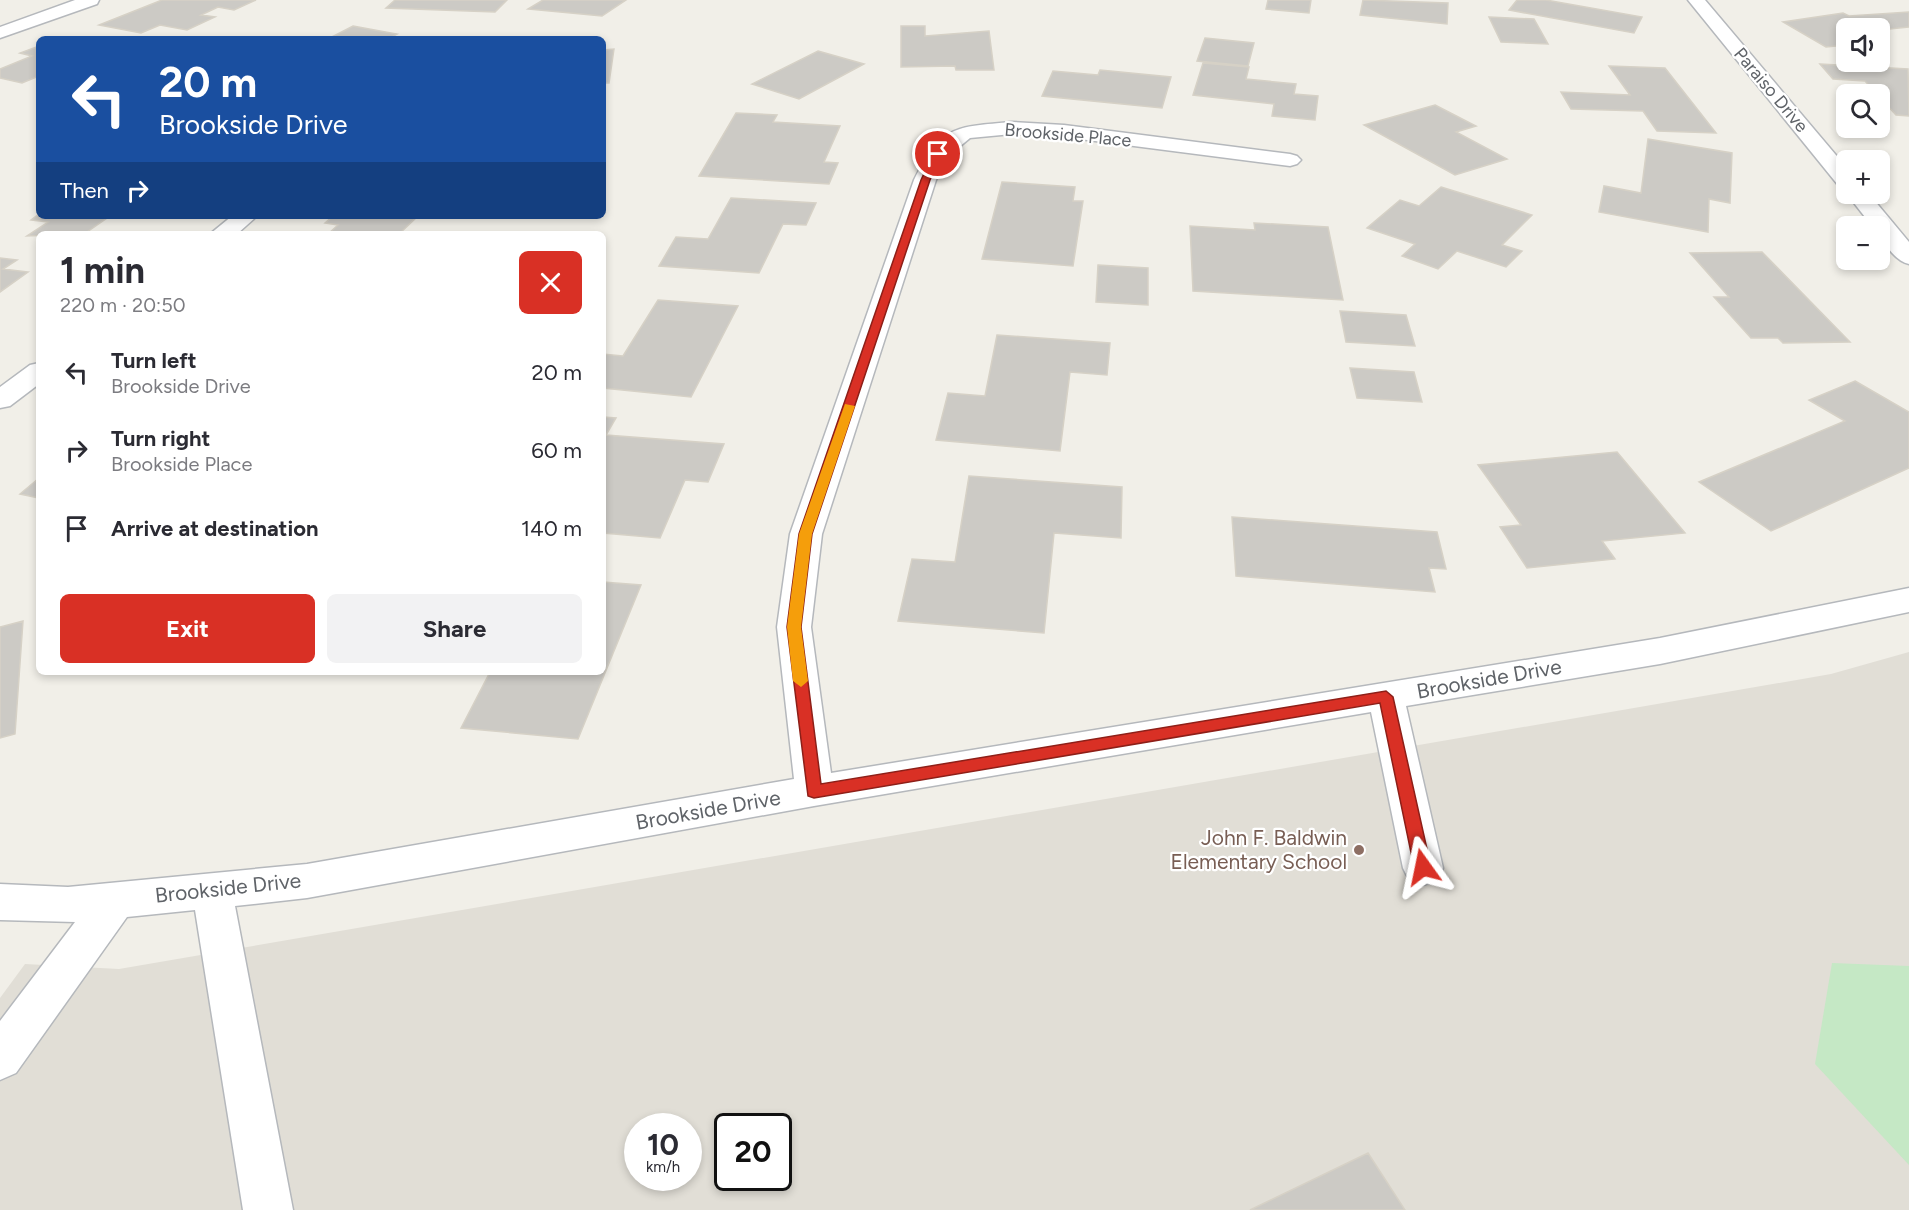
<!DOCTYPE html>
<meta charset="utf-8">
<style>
:root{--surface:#fff;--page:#f2f2f3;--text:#2b2b33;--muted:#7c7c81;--accent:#d93025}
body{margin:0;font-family:Figtree,sans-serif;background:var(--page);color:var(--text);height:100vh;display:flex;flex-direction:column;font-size:22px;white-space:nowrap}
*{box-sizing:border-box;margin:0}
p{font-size:20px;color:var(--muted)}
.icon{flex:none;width:33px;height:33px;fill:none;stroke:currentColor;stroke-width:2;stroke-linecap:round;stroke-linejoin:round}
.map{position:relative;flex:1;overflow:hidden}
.side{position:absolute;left:36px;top:231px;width:570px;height:444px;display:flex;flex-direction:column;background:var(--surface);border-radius:9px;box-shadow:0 3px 9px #0003}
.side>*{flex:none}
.banner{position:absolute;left:36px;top:36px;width:570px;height:183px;border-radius:9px;box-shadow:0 3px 9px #0003;background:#1a4fa0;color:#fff;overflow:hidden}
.controls{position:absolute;left:1836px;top:18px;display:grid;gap:12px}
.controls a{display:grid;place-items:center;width:54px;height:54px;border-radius:9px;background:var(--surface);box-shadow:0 3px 9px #0003;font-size:30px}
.speed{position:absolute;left:624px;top:1113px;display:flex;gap:12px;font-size:30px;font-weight:700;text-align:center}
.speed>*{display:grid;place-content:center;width:78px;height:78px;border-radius:50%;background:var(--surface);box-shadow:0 3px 9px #0003;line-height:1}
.speed small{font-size:15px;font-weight:400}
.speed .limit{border:3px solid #111;border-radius:9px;background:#fff;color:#111}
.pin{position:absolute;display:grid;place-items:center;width:51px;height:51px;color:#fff;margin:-26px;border:3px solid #fff;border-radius:50%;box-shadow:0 2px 6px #0007}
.me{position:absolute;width:66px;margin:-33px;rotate:348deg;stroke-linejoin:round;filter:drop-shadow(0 0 4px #0008)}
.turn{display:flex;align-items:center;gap:21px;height:126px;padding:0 24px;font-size:27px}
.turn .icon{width:78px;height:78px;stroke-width:2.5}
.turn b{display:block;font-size:42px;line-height:51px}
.then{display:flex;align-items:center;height:57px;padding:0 24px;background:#0003;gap:12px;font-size:22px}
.round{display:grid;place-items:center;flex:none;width:63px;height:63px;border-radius:9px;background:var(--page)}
.head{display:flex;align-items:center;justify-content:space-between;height:102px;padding:0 24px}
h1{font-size:36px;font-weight:700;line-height:45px}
.cta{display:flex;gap:12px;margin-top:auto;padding:12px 24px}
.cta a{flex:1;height:69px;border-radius:9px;background:var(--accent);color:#fff;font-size:24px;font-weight:700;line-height:69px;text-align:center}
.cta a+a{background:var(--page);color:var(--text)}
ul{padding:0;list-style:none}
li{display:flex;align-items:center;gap:18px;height:78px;padding:0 24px}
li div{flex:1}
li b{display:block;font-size:22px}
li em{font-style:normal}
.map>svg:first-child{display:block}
</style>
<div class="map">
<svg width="1909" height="1210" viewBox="0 0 1909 1210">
<rect width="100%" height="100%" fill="#f1efe8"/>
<path fill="#e1ded6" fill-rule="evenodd" d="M1909,652v558h-1909v-212l25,-34 94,5 1712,-295zM638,1126h50v52h-50zM728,1126h50v52h-50z"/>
<path fill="#c5e8c5" d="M1832,963l77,3v199l-94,-101z"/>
<path fill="#cccac5" stroke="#d6d1c6" stroke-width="1.5" d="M162,0h94l-22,10 -16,-3 -17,8 14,2 -28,13 -27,-5 -19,8 -42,-8z
M395,0h112l-12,12 -109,-4z
M543,0h83l-24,16 -74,-7z
M1268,0h43l-2,13 -43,-4z
M1363,0l85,3 -1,21 -87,-9z
M1517,0h29l96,17 -8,16 -125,-23z
M1909,12v15l-29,3 -34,-2v17l-20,2 -43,-25 60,-9 6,3z
M1489,17l45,2 14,25 -47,-2z
M353,26l44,8 -9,5h-60z
M901,26h24v10l64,-5 5,39h-38l-1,-4 -54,1z
M1205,38l49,5 -6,23 -51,-5z
M39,46v30l-17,7 -22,-5v-9l32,-13 -12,-3z
M614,49l-5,34h-6v-33z
M818,51l46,13 -65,35 -47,-15z
M1203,63l46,4 -3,12 50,5 -2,10 24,2 -3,24 -43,-4 2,-12 -81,-9z
M1820,64l88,5 1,47 -13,-1 -31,-34 -32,-2z
M1609,66l56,2 51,65 -59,-2 -14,-20 -72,-2 -10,-17 69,3z
M1100,70l71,7 -9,31 -120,-12 11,-25 45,4z
M1435,105l41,21 -20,6 51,27 -52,16 -91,-50z
M736,113l41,2 -4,7 67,4 -16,36 14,1 -9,21 -130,-8z
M1648,139l84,14 -2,50 -21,-4 -1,33 -109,-20 5,-26 37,7z
M1002,182l73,5 -2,14h10l-10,65 -91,-7z
M1441,187l91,28 -30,30 20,6 -16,16 -49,-16 -19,18 -36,-13 13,-12 -48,-16 33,-28 19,6z
M731,198l85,5 -10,22 -23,-1 -24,49 -100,-7 17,-29 32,2z
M39,214v2h71l-26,18 -57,2 21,-14 -17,-2z
M333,216h85l-19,18h-71l10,-9 -13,-2z
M1254,223l74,4 15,73 -150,-9 -3,-65 65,4z
M1762,252l88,90 -67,1 -5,-5h-27l-37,-41h15l-39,-44z
M0,258l17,2 -14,9 25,3 -28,20z
M1098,265l50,3v37l-52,-3z
M658,300l80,6 -47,91 -88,-9v-34l20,2z
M1340,311l66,4 9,31 -69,-4z
M997,335l113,8 -3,32 -37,-3 -10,79 -124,-11 12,-47 37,3z
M1350,368l64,4 8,30 -65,-4z
M1855,381l54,31v56l-138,63 -72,-49 146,-61 -36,-21z
M603,417l13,1 -10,17 118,9 -16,38 -23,-2 -25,58 -57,-5z
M1617,452l68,81 -83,8 13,18 -88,9 -27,-41 21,-2 -43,-60z
M969,476l153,11 -1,51 -67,-5 -10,100 -146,-12 14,-62 43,3z
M39,478v20l-19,-4z
M1232,517l205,15 9,37 -17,-1 6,24 -199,-16z
M603,582l38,3 -63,154 -117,-11 29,-56h113z
M23,621l-8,113 -15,4v-111z
M1368,1153l37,57h-155z"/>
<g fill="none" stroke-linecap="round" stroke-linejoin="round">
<g stroke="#b5b8bc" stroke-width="3">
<path id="minor" d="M75,0h24l-2,4 -97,34v-11z
M1688,0h17l141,167v19l-8,-1z
M1012,122l52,3 226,29 7,2 4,4 -4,4 -7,2 -226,-29 -52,-3 -42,4 -23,19 -11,23 -114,354 -11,93 20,146 829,-135 249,-50v24l-249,52 -254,42 37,162 -6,12 -14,5 -14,-5 -6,-12 -32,-156 -557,94 -507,92 -72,8 58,304h-50l-48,-300 -68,7 -111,156 -16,7v-59l75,-99 -75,-2v-36l68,3 239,-23 487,-85 -17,-152 13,-93 124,-354c28,-55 40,-53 98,-58z
M1847,194h22l40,48v22c-14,-3 -29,-23 -29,-38h-8z
M232,216h25l-20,18h-27z
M39,363v21l-29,22 -10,2v-21l30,-22z"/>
</g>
<use href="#minor" fill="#fff" fill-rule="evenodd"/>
</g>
<path fill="#d93025" stroke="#8d1f18" stroke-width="1.5" d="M938,152l4,2 -12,26 -118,354 -11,93 20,157 565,-93 7,6 38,170 -2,5h-12l-3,-5 -34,-164 -566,95 -6,-2 -21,-169 12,-93 122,-354 12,-26z"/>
<path fill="#f59e0b" d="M845,404l10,2 -43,128 -11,93 7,54 -7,6 -8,-6 -6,-54 12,-93z"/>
<circle fill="#8d6e63" stroke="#fff" stroke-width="2" cx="1359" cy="850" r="6"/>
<g text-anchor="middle" stroke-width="4.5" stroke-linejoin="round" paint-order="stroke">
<g font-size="18" fill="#5f6368" stroke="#fff">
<text transform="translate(1771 90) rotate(50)" y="6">Paraiso Drive</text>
<text transform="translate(1068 135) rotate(5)" y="6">Brookside Place</text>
</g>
<g font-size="21" fill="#5f6368" stroke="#fff">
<text transform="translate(1489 679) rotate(-10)" y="7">Brookside Drive</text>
<text transform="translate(708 810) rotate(-10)" y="7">Brookside Drive</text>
<text transform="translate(228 888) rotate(-6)" y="7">Brookside Drive</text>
</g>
<g font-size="21" fill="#785e54" stroke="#fff" text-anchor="end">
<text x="1347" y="845">John F. Baldwin<tspan x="1347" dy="24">Elementary School</tspan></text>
</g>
</g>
</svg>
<div class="controls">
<a><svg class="icon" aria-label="sound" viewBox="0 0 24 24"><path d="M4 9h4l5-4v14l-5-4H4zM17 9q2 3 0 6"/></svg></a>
<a><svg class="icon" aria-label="search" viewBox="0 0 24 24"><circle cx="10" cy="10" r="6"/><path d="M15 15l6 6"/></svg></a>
<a>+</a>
<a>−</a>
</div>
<div class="speed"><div>10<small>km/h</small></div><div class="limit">20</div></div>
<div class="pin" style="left:938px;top:154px;background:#d93025"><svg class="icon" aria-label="arrive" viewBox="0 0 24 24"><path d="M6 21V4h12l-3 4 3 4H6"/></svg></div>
<svg class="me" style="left:1423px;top:867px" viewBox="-20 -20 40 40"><path d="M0-17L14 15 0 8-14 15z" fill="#d93025" stroke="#fff" stroke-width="4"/></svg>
<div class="banner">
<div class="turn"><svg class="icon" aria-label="left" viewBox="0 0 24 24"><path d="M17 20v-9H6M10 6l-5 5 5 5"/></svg><div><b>20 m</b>Brookside Drive</div></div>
<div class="then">Then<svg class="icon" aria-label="right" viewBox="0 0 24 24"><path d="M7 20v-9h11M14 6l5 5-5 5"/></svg></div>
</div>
<section class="side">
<div class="head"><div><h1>1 min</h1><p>220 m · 20:50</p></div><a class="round" style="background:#d93025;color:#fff"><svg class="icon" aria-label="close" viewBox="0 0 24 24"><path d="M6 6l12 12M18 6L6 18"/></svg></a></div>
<ul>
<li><svg class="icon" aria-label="left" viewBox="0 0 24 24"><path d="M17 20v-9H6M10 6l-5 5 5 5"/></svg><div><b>Turn left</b><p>Brookside Drive</p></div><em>20 m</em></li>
<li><svg class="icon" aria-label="right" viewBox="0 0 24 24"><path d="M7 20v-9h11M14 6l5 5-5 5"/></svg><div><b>Turn right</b><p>Brookside Place</p></div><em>60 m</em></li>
<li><svg class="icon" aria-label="arrive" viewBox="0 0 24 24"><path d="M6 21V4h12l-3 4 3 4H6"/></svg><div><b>Arrive at destination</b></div><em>140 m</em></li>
</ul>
<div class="cta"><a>Exit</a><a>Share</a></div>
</section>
</div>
